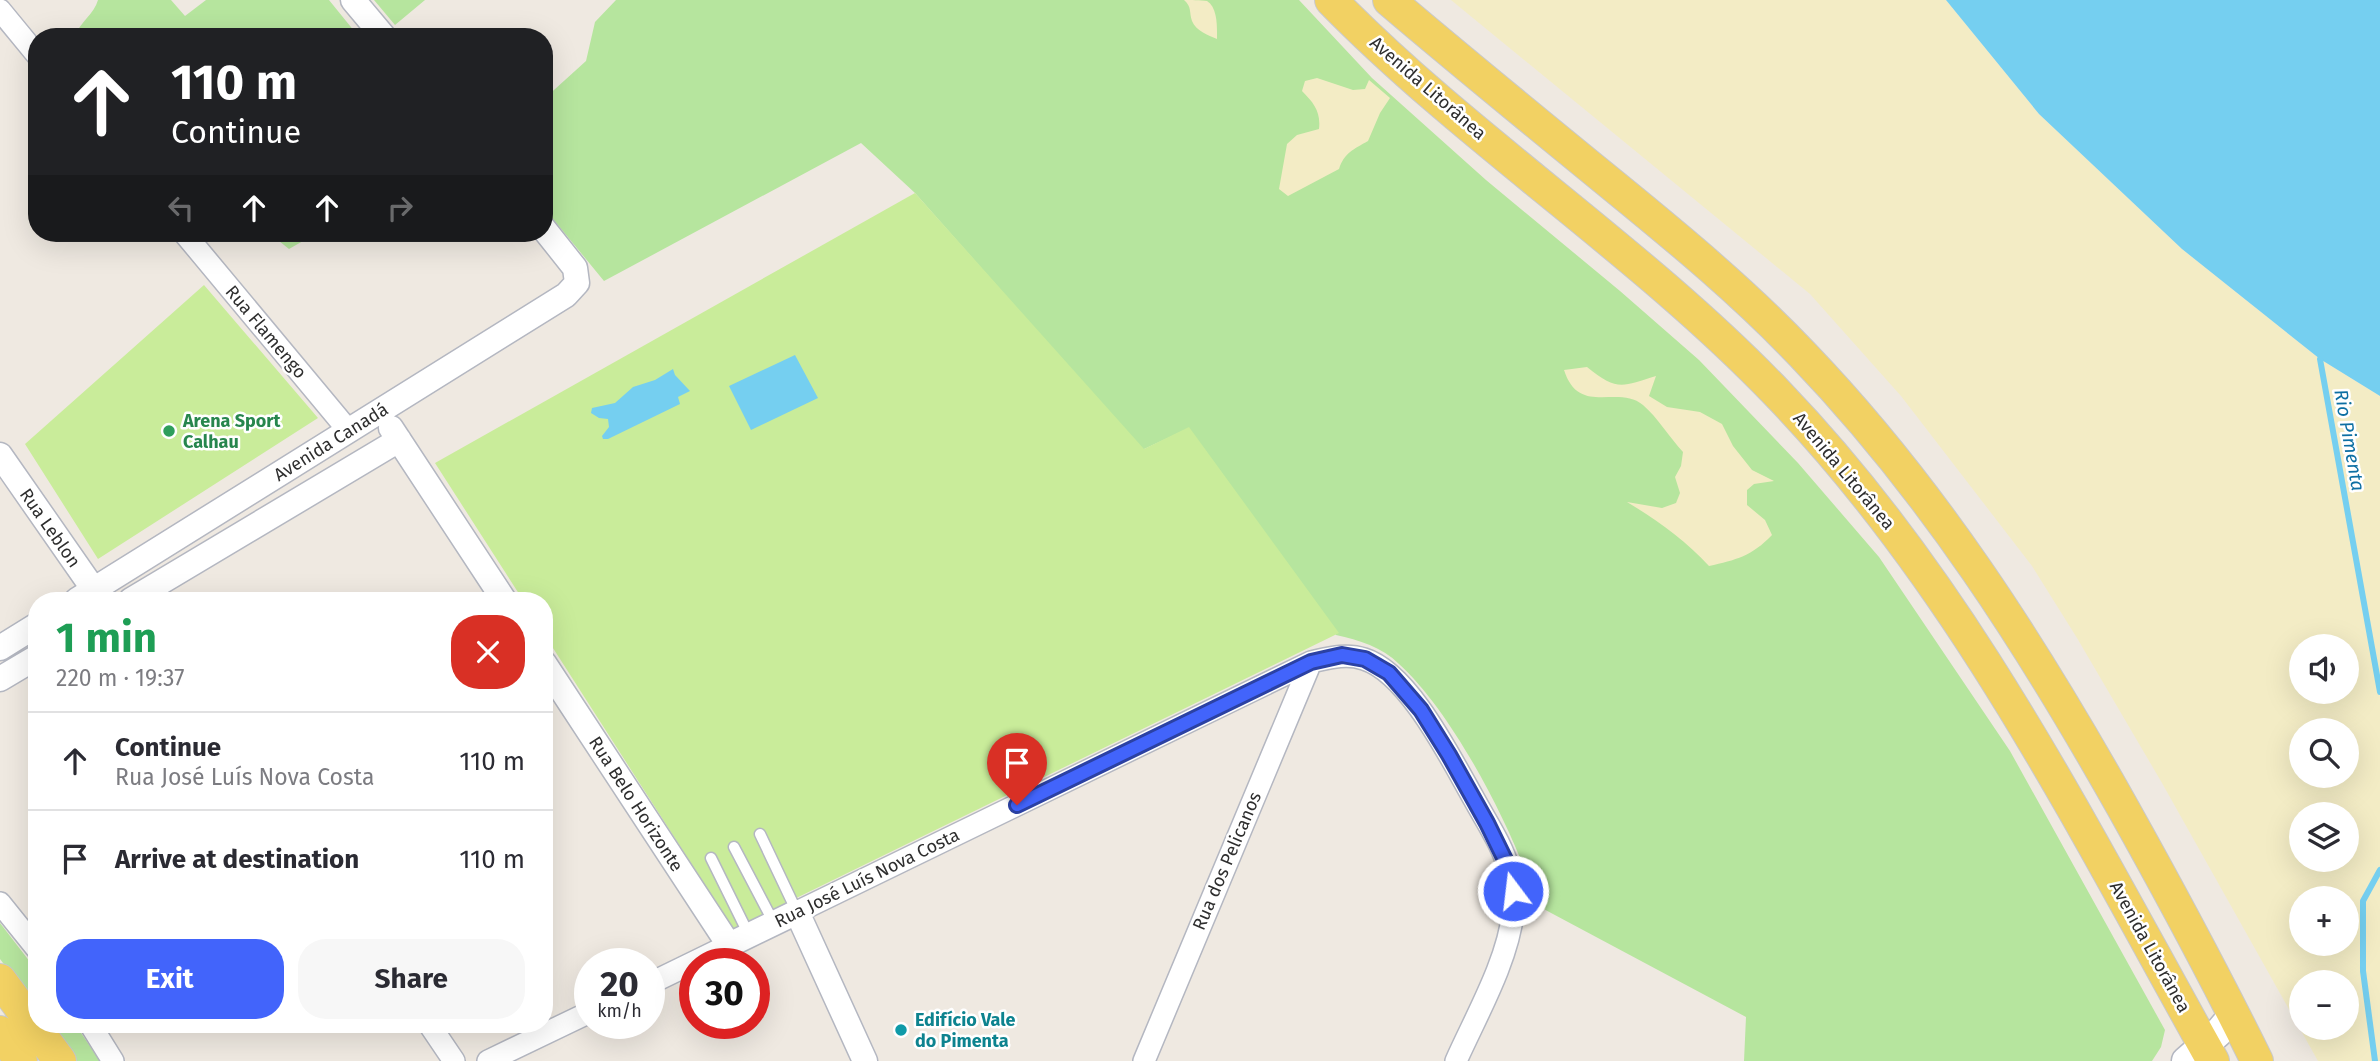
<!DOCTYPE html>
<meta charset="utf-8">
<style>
:root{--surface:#fff;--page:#f7f7f7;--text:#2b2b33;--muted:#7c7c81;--line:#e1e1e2;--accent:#4264fb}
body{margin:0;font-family:"Fira Sans",sans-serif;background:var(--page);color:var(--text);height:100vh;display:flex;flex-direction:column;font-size:26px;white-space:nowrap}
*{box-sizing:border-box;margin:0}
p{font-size:23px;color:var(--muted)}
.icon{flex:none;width:38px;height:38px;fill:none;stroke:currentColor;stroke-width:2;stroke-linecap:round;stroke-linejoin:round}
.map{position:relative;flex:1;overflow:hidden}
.panel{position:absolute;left:28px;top:592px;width:525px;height:441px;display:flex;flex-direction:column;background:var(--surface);border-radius:28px;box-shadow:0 7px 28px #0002}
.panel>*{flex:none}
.hud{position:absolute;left:28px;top:28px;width:525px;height:214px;border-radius:28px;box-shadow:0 7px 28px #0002;background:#202124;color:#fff;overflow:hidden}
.tools{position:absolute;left:2289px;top:634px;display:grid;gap:14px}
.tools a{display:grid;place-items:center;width:70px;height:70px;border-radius:50%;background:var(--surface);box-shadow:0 7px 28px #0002;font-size:35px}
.speed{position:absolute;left:574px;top:948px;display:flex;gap:14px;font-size:35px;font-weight:700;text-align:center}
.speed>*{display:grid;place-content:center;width:91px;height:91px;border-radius:50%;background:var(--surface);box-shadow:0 7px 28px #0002;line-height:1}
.speed small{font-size:18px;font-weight:400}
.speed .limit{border:10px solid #d22;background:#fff;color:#111}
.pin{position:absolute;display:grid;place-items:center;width:60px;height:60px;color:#fff;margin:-72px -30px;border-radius:50% 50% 50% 0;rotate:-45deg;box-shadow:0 0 7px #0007}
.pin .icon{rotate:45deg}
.me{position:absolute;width:77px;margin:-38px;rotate:345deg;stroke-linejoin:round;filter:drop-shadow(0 0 5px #0008)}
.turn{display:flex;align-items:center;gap:24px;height:147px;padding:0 28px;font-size:32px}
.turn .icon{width:91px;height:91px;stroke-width:2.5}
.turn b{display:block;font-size:49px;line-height:60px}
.lanes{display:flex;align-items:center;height:66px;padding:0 28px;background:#0003;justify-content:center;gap:35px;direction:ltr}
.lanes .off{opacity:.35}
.round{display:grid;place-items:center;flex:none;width:74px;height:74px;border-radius:28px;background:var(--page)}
.overview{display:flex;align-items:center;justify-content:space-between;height:119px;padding:0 28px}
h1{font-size:42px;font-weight:700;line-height:52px;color:#1e9e55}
.action{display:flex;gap:14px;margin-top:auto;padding:14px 28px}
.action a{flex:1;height:80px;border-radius:28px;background:var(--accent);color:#fff;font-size:28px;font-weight:700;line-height:80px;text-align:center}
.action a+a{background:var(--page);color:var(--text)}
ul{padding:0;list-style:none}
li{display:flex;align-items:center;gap:21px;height:98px;padding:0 28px;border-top:2px solid var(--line)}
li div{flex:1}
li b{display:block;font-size:26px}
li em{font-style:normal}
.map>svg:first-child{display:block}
</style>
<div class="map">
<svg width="2380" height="1061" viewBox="0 0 2380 1061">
<rect width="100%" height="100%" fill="#efe9e1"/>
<path fill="#b6e59e" d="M98,0h73l14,16 21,-16h123l30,37h-285c7,-16 20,-23 24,-37z
M374,0h51l-30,25z
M616,0h683l73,78 114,102 134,111 79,69 99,103 81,94 131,194 155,279 -4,17 -9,14h-408l2,-44 -208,-111c-23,-73 -83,-191 -139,-242 -17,-17 -40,-24 -63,-29l-149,-206 -45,21 -227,-257 -54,-50 -257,138 -60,-73v-109l42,-38 9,-39z
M269,233h48l-28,16z
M0,923l37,48v37l-37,-49z
M48,1024h27l25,37h-26z"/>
<path fill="#f3ecc5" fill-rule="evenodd" d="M1184,0c6,0 17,0 23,1 11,7 10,26 10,38 -9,-4 -21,-8 -25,-18 -3,-9 0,-14 -8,-21z
M1451,0h495l93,114 143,135 138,110 60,37v665h-62l-156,-278 -85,-145 -45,-72 -131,-170 -91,-102zM2301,646h46v45h-46zM2301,730h46v45h-46zM2301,814h46v45h-46zM2301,898h46v45h-46zM2301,982h46v45h-46z
M1317,78l36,12 12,-1 4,-9 21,18 -10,15 -12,28c-14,8 -24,12 -29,28l-51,27 -9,-7 8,-45 10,-9 22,-6c2,-17 -5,-26 -17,-38l3,-10z
M1587,367c30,24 34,20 69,9l-7,20 18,11 33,5 22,12 11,22 19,24 22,11 -20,3 -7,6v15l18,15 7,15c-20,21 -36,25 -63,31 -24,-26 -52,-46 -82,-64l35,6 14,-5 4,-10 -5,-16 6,-11 2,-14c-13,-14 -25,-34 -40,-47 -25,-21 -64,12 -79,-35z"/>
<path fill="#c9ec9a" d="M915,193l229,256 45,-22 150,206 -606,296 -189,-295v-34h-21l-88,-137z
M204,285l114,133 -220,141 -73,-115z"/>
<path fill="#75cff0" d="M1946,0h434v396l-60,-37 -138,-110 -143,-135z
M795,355l23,43 -67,32 -22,-44z
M673,369l2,6 15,16 -12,6 2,7 -72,35h-5l-1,-3 7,-9 -1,-8 -9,-1 -8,-5 1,-5 23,-5 18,-16 22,-7z"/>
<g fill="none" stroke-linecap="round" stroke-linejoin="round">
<path stroke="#75cff0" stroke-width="6" d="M2320,359l60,333
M2375,1061l-12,-90v-70l17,-31"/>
<g stroke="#b4b7c1" stroke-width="13">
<path id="service" d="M760,834l37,78
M734,847l40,76
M711,858l38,77"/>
</g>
<g stroke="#b4b7c1" stroke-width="24">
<path id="minor" d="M0,10l37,45
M184,233l164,197
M0,903l37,46
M797,912l514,-250c18,-4 35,-9 53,-3 45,14 87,100 110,140 12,22 29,47 35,71 4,13 5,29 4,42 -5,49 -37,104 -57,149
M649,984l80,-39
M90,1024l23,37
M429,1024l25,37
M488,1061l102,-49
M1144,1061l167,-399"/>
</g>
<g stroke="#b4b7c1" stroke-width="27">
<path id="tertiary" d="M353,0l31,37
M391,428l113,172
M0,455l101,145
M77,600l489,-305 11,-12 -2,-15 -31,-39
M131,600l268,-160
M0,648l37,-23
M544,663l185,282 68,-33 68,149
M0,679l37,-22"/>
</g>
<g stroke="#b4b7c1" stroke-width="31">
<path id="secondary" d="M2186,1061l32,-28 16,-19"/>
</g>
<g stroke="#c9c9c9" stroke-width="34">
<path id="primary" d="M1331,0c139,142 309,250 447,394 186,193 305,435 435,667
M1389,0c74,63 150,125 226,187 65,53 129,106 187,167 130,135 230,292 321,454 47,84 92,168 134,253
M0,980l60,81
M0,1032l21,29"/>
</g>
<use href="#service" stroke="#fff" stroke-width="10"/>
<use href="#minor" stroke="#fff" stroke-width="21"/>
<use href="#tertiary" stroke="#fff" stroke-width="24"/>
<use href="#secondary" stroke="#fff" stroke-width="28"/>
<use href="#primary" stroke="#f2d163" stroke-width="32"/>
</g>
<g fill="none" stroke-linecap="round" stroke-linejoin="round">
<g stroke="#2b41a3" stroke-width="18">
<path id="route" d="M1017,805l294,-143 31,-7 23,4 24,14 32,37 28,45 38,68 22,45 4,23"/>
</g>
<use href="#route" stroke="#4264fb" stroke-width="12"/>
</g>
<circle fill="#2e9e5b" stroke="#fff" stroke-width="2.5" cx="169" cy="431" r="7"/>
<circle fill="#0f9aa8" stroke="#fff" stroke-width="2.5" cx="901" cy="1030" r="7"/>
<g text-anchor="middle" stroke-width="5" stroke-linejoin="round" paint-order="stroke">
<g font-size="18" fill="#2e2e2e" stroke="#fff">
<text transform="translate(1428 88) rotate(41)" y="6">Avenida Litorânea</text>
<text transform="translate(266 332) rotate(50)" y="6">Rua Flamengo</text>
<text transform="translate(331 442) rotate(-32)" y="6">Avenida Canadá</text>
<text transform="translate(1844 471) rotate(50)" y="6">Avenida Litorânea</text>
<text transform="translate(50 528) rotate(55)" y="6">Rua Leblon</text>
<text transform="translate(636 804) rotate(57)" y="6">Rua Belo Horizonte</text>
<text transform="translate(1227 861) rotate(-67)" y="6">Rua dos Pelicanos</text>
<text transform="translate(867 878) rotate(-26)" y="6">Rua José Luís Nova Costa</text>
<text transform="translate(2150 947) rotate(61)" y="6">Avenida Litorânea</text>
</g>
<g font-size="18" font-weight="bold" fill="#27864d" stroke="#fff" text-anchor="start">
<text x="183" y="427">Arena Sport<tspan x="183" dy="21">Calhau</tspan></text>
</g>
<g font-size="18" font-weight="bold" fill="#0d838f" stroke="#fff" text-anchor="start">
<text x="915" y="1026">Edifício Vale<tspan x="915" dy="21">do Pimenta</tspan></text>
</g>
<g font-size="19" font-style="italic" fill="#0d6fa3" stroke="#fff">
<text transform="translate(2350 440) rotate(80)" y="7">Rio Pimenta</text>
</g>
</g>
</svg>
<div class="tools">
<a><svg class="icon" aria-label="sound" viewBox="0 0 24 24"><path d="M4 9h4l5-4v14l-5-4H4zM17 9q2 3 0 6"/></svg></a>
<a><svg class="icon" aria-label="search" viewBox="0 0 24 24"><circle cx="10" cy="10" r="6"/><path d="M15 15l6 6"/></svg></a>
<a><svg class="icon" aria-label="layers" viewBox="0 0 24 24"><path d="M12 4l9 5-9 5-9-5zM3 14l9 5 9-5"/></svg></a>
<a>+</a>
<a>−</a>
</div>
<div class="speed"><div>20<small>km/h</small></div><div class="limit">30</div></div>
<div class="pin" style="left:1017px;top:805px;background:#d93025"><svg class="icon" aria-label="arrive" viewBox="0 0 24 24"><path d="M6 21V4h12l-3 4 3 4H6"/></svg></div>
<svg class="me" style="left:1513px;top:891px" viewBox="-20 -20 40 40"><circle r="17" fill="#4264fb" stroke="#fff" stroke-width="3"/><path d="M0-11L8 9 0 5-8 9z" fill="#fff"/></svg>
<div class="hud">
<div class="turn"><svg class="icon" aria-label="ahead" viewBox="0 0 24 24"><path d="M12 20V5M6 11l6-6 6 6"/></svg><div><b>110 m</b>Continue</div></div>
<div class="lanes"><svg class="icon off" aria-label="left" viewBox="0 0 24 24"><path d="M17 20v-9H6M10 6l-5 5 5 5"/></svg><svg class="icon" aria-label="ahead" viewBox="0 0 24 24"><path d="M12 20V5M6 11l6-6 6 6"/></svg><svg class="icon" aria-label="ahead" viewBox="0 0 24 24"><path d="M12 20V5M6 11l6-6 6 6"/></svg><svg class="icon off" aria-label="right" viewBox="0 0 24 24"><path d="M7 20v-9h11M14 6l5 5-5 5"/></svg></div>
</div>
<section class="panel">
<div class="overview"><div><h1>1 min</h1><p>220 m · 19:37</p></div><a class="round" style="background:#d93025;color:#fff"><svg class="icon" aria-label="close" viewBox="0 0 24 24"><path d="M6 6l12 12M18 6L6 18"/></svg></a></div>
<ul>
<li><svg class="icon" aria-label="ahead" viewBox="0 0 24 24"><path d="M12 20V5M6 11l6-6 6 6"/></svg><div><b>Continue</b><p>Rua José Luís Nova Costa</p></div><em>110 m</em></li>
<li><svg class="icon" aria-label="arrive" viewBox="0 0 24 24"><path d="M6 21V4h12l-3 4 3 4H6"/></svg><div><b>Arrive at destination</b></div><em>110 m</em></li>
</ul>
<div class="action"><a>Exit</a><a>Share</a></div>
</section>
</div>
